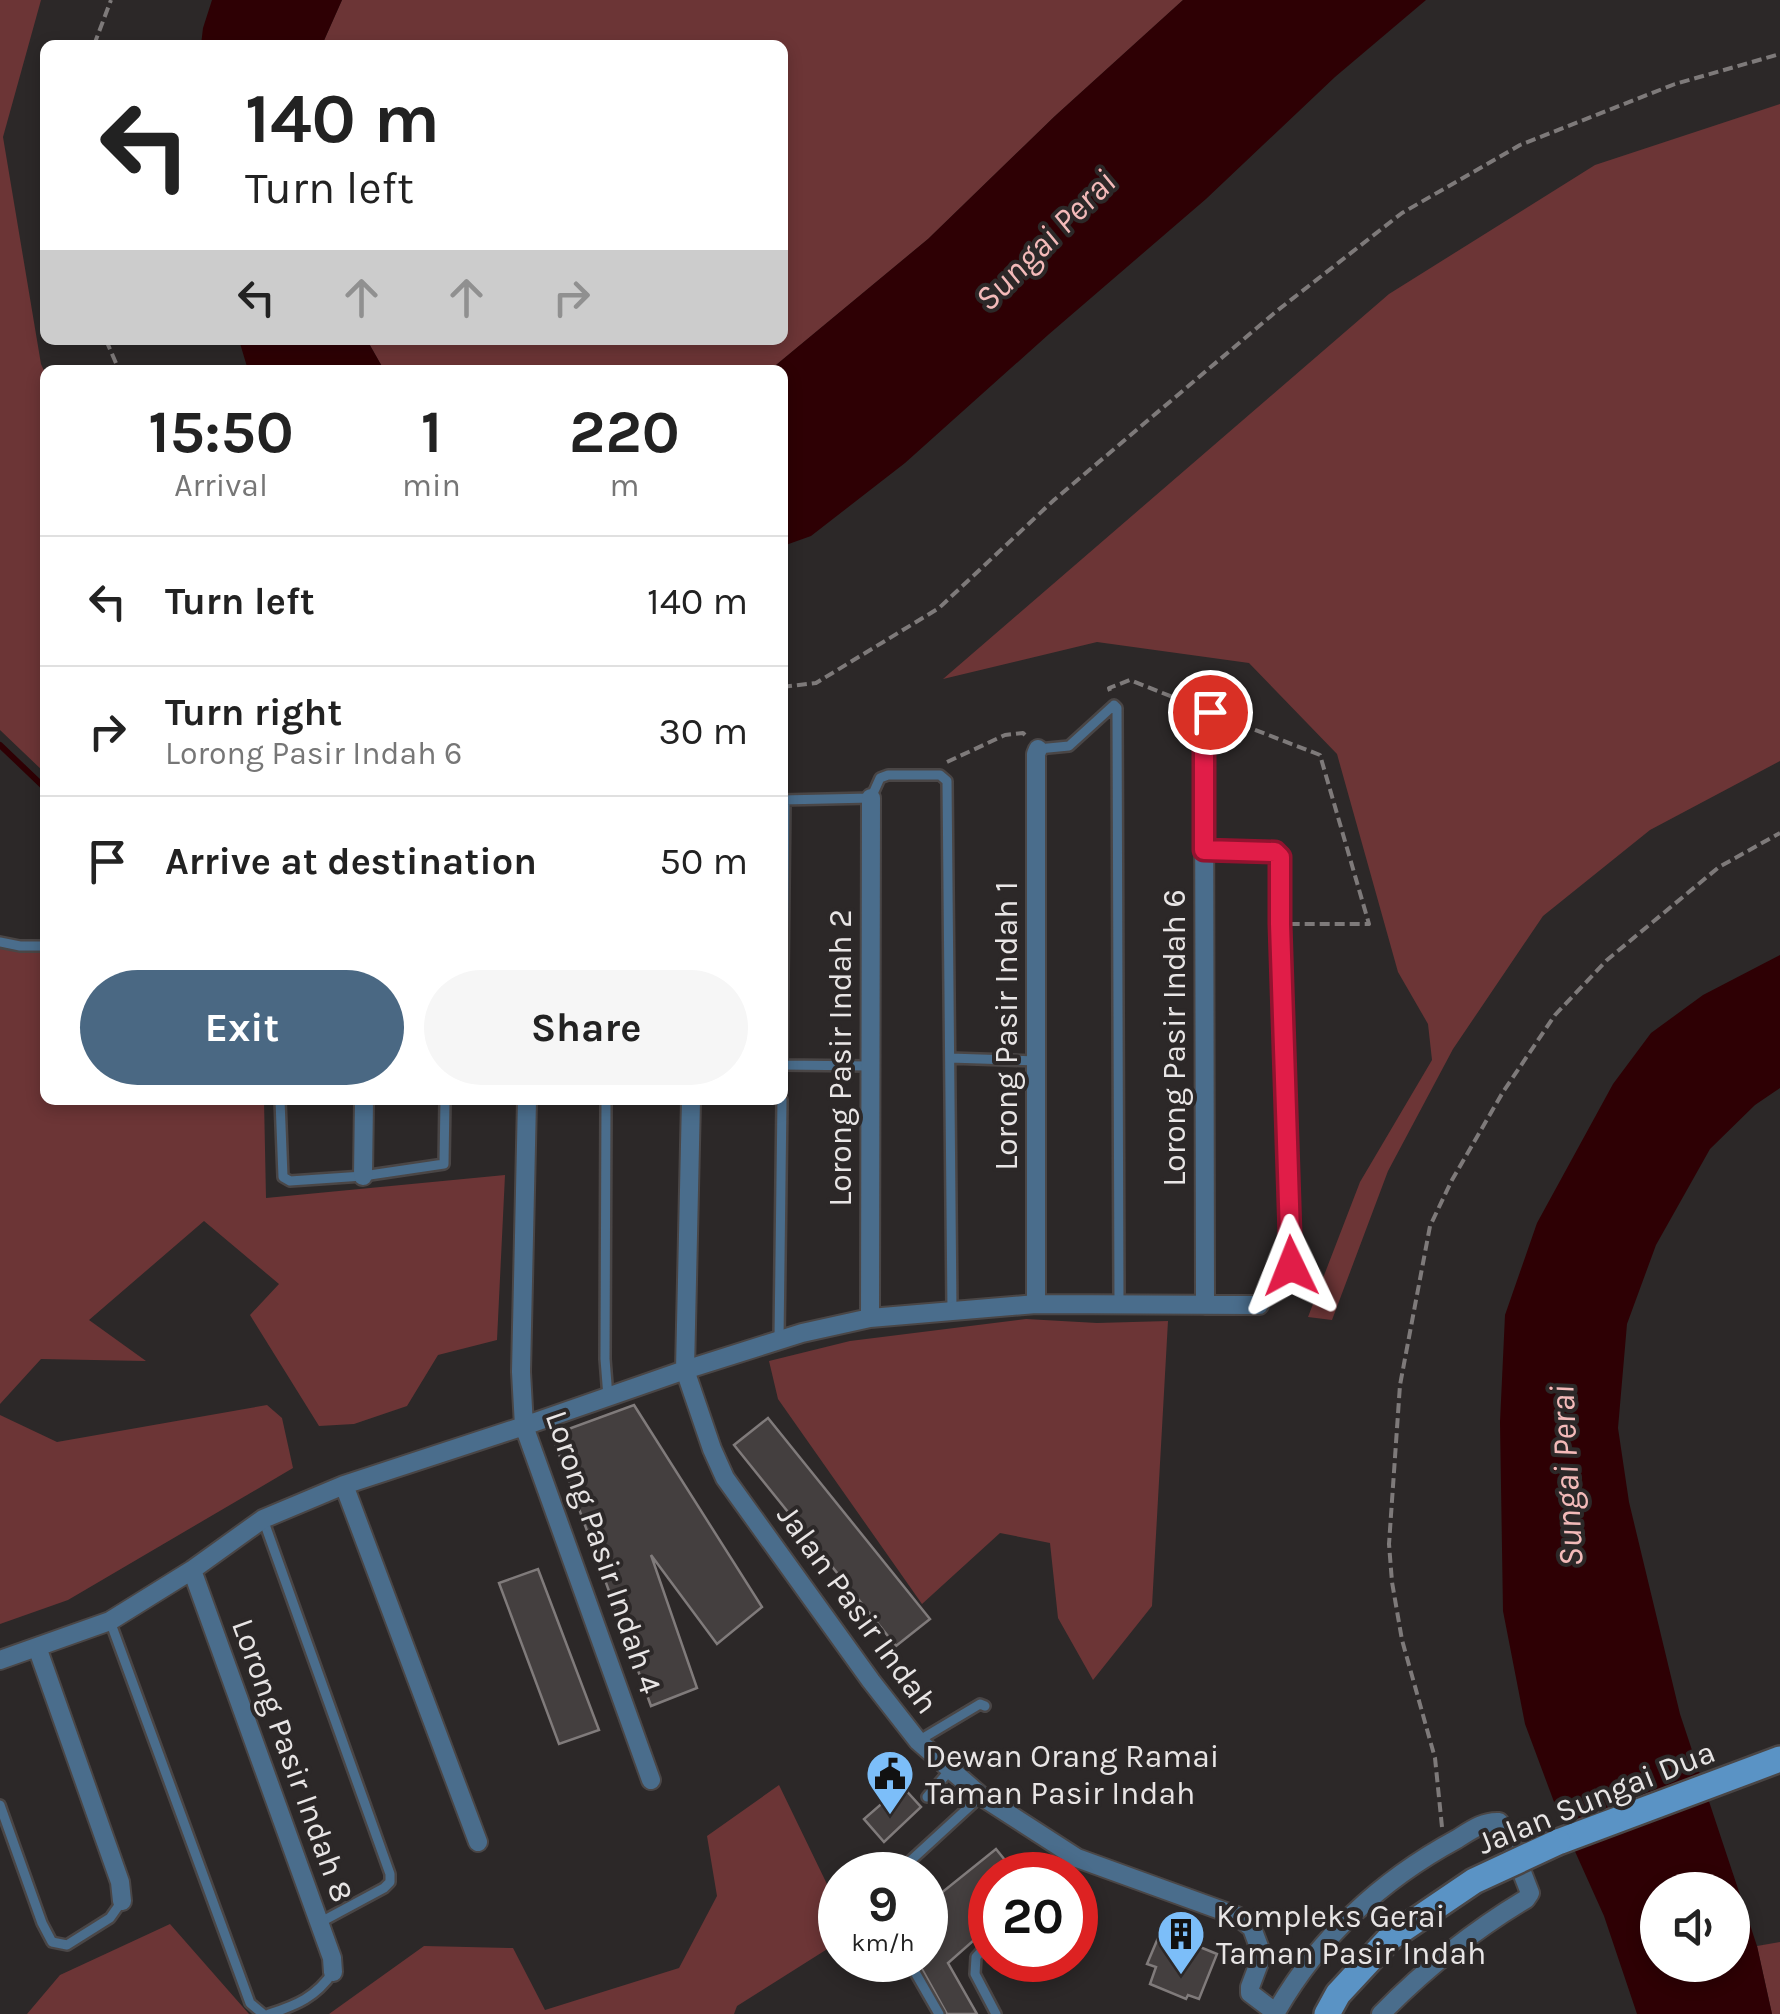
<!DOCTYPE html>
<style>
:root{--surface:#fff;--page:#f6f6f6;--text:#222;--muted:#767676;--line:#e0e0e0;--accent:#4a6883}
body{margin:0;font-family:Karla,sans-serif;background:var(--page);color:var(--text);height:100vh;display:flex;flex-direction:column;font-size:38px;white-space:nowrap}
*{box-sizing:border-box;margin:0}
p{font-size:32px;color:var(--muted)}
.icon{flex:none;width:55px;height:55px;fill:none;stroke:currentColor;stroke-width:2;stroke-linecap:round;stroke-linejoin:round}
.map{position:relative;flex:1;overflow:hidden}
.panel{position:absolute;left:40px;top:365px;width:748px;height:740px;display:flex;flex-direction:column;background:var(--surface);border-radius:15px;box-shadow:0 5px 15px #0003}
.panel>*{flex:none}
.hud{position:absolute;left:40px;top:40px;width:748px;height:305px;border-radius:15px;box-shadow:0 5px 15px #0003;background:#fff;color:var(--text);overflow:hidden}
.fabs{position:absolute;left:1640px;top:1872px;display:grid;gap:20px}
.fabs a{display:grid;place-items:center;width:110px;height:110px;border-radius:50%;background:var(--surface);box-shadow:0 5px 15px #0003;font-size:50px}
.speed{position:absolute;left:818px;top:1852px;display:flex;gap:20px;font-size:50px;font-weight:700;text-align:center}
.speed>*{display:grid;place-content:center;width:130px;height:130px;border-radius:50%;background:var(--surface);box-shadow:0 5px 15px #0003;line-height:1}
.speed small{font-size:25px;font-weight:400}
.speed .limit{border:15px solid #d22;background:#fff;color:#111}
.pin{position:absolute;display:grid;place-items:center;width:85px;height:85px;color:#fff;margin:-42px;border:5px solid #fff;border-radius:50%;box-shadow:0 2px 10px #0007}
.me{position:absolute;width:110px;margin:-55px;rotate:358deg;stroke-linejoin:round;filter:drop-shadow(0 0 8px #0008)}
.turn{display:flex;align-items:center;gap:35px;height:210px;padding:0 40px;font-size:45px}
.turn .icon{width:130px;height:130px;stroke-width:2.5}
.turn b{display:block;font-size:70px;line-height:85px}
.lanes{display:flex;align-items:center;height:95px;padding:0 40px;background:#0003;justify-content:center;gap:50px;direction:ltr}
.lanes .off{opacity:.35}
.eta{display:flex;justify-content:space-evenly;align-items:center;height:170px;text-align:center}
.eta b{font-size:60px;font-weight:700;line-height:70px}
.action{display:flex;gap:20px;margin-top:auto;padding:20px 40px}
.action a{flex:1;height:115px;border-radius:60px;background:var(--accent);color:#fff;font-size:40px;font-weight:700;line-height:115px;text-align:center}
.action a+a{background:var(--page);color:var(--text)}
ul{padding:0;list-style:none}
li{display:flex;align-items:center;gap:30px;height:130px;padding:0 40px;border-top:2px solid var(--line)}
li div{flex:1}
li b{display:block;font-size:38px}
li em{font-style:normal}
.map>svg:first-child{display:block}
</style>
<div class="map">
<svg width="1780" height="2014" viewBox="0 0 1780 2014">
<rect width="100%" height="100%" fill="#2c2828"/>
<path fill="#6c3536" d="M0,0h41l-38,137 38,227 4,9v400l-45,-43z
M342,0h841l-128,116 -127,123 -158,131h-386l-17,-30h415v-295h-460z
M1780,104v657l-130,69 -107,86 -90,133 -65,122 -56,149 -24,-3 52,-135 72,-122 -4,-36 -30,-52 -61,-218 -88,-91 -152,-21 -154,37 446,-385 206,-129z
M0,945l45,3v152h219l2,98 239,-23 -8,165 -59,15 -31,51 -53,18 -35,2 -69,-111 29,-31 -75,-63 -115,99 57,41 -105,-2 -41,45z
M1026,1319l71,4 71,-2 -16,285 -59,74 -35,-62 -8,-75 -50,-10 -78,71 -144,-205 -9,-38 81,-20z
M267,1405l15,13 11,50 -225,132 -68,24v-209l57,27z
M779,1785l61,126v30l-103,65 -3,8h-405l95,-68 89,2 32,62 134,-42 38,-72 -10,-60z
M170,1924l79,90h-222l33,-39z
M1780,1942v72h-8l-15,-68z"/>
<path fill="#2e0004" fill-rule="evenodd" d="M212,0h130l-20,45h-121l2,-17z
M1183,0h243l-91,77 -129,122 -158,136 -143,128 -94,73 -28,10 -1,-176h-12l158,-131 127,-123z
M239,340h128l17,30h-136z
M1780,955v133l-25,17 -45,44 -54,96 -29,79 -9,104 11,74 51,212 77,232 15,68h-135l-33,-98 -44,-98 -35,-94 -22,-113 -3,-189 5,-107 32,-92 76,-139 38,-51 52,-38zM1658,1890h74v75h-74z"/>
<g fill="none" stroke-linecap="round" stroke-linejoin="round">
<path stroke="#2e0004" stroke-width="6" d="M0,745l45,43"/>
</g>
<path fill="#443f3f" stroke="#807b7b" stroke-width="2.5" d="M634,1405l128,202 -45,37 -66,-89 46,133 -46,18 -99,-271z
M768,1418l162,201 -34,27 -162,-201z
M538,1569l61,161 -40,14 -60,-161z
M902,1786l19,21 -37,35 -20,-23z
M996,1849l21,26h-27v51l-42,37 29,51h-30l-30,-54h8v-54z
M1161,1931l56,23 -18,45 -11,-4 -2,4 -36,-15 6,-17 -9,-3z"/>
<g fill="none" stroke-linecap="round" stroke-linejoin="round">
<g stroke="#4a4646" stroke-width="14">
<path id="lane" d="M1114,705l3,3 2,597
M1038,749l31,-3 45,-41
M782,800l89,-2 9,-20 8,-3h52l7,6 5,530
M1204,850l71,2 4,5v67l12,342c-6,17 -14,32 -32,39
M0,942l20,4h25
M950,1058l86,3
M782,1063l3,-263
M782,1065l88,1
M280,1100l3,77 7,4 73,-5 81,-12 1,-64
M606,1100l-1,259 3,38
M779,1339l3,-239
M263,1519l127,355v8l-6,6 -65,35
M110,1621l140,382 13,11
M918,1741l62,-37 5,2
M927,1797l23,-27
M0,1805l42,118 10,19 15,3 43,-27 12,-17
M895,1875l86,-79
M1059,1875l18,-17
M990,1942l-14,15 -1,17 21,40
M908,1960l31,54
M269,2014c28,-9 47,-17 64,-42"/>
</g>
<g stroke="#4a4646" stroke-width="22">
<path id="street" d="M527,1100l-6,272 3,54 127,354
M691,1100l-6,270 27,79 13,29 146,203 47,60 63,55 96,62 160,58 15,12 10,27 -12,32v6l25,19
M363,1176l1,-76
M1036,1304v-550l2,-5
M1205,1305l-1,-579 6,-14
M870,1318l1,-520
M344,1485l134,357
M192,1570l140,388 1,14
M37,1647l83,235 2,19
M0,1660l110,-39 82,-51 71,-51 81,-34 180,-59 161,-56 117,-37 68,-15 166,-14 223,1
M1275,2014c42,-75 106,-134 182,-175 13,-8 26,-18 42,-17l7,9 24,62 -4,6c-55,33 -100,69 -145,115"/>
</g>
<g stroke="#4a4646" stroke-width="30">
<path id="secondary" d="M1558,1842l222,-83
M1327,2014l11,-20 52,-56"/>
</g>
<path stroke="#7e7a7a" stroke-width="4" stroke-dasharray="10 5" stroke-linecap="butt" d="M94,45l17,-45
M106,340l13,30
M782,687l34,-4 123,-75 115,-108 224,-190 124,-97 118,-68 155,-61 105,-30
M1110,691l-1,-3 21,-8 65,26
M1227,719l93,36 49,169h-79
M947,762l58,-27 18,-2 2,2
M1442,1827l-7,-69 -33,-118 -10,-58 -3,-38 11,-159 30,-159 22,-46 51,-88 52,-77 52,-55 112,-93 61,-34"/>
<use href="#lane" stroke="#4a6d8c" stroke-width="9"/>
<use href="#street" stroke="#4a6d8c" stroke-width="18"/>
<use href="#secondary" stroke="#5a93c5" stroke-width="25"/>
<g stroke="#4a4646" stroke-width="30" stroke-linecap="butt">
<path id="secondary-bridge" d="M1390,1938l84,-57 84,-39"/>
</g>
<use href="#secondary-bridge" stroke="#5a93c5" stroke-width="25"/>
</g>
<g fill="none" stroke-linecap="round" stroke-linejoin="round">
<g stroke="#92132f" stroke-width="25">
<path id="route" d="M1210,712l-6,14v124l71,2 5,5v67l11,342"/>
</g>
<use href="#route" stroke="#e11d48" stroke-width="18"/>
</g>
<defs>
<g id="civic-pin" transform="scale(2.5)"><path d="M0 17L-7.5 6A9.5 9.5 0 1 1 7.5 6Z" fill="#7cbef9" stroke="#2c2828"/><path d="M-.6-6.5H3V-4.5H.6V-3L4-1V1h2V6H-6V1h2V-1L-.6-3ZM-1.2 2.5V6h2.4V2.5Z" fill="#111"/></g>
<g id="building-pin" transform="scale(2.5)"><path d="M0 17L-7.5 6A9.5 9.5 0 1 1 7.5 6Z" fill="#7cbef9" stroke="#2c2828"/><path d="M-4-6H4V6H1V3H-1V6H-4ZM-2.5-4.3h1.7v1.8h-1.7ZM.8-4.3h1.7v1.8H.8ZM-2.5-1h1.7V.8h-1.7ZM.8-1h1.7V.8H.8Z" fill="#111"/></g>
</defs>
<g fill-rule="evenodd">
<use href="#civic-pin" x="890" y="1774"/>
<use href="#building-pin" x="1181" y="1934"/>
</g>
<g text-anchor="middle" stroke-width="8" stroke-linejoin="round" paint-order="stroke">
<g font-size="32" fill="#e8e5e5" stroke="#2c2828">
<text transform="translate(1006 1026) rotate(-90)" y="11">Lorong Pasir Indah 1</text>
<text transform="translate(1174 1038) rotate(-90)" y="11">Lorong Pasir Indah 6</text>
<text transform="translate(840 1058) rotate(-90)" y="11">Lorong Pasir Indah 2</text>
<text transform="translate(604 1552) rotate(71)" y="11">Lorong Pasir Indah 4</text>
<text transform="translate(858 1609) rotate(54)" y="11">Jalan Pasir Indah</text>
<text transform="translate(293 1760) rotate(70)" y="11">Lorong Pasir Indah 8</text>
<text transform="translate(1596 1797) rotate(-22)" y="11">Jalan Sungai Dua</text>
</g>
<g font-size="32" fill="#e8e5e5" stroke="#2c2828" text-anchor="start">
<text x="925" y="1767">Dewan Orang Ramai<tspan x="925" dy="37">Taman Pasir Indah</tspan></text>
<text x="1216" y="1927">Kompleks Gerai<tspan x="1216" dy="37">Taman Pasir Indah</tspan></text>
</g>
<g font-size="35" font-style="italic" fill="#f3bab9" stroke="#2c2828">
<text transform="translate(1045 240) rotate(-45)" y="12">Sungai Perai</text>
<text transform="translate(1566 1476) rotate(-93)" y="12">Sungai Perai</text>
</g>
</g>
</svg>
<div class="fabs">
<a><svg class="icon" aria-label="sound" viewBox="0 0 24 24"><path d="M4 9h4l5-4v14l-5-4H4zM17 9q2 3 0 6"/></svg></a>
</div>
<div class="speed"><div>9<small>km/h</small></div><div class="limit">20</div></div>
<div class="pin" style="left:1210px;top:712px;background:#d93025"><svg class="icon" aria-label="arrive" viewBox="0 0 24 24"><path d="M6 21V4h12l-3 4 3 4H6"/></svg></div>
<svg class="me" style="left:1291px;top:1266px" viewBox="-20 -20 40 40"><path d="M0-17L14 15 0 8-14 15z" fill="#e11d48" stroke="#fff" stroke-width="4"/></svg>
<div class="hud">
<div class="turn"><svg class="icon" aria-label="left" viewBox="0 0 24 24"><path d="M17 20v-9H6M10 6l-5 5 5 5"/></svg><div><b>140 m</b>Turn left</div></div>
<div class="lanes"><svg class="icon" aria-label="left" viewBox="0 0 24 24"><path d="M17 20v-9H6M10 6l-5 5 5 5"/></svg><svg class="icon off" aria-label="ahead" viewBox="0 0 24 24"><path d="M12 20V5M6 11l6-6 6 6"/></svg><svg class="icon off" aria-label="ahead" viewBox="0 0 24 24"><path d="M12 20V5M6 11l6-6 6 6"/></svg><svg class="icon off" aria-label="right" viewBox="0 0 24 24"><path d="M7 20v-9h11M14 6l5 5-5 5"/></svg></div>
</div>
<section class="panel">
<div class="eta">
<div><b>15:50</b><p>Arrival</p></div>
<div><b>1</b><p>min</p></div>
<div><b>220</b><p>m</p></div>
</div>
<ul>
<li><svg class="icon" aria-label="left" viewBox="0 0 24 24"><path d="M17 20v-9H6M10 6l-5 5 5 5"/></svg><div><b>Turn left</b></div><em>140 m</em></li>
<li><svg class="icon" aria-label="right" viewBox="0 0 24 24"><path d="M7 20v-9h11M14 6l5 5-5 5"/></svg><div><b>Turn right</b><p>Lorong Pasir Indah 6</p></div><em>30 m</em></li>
<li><svg class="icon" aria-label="arrive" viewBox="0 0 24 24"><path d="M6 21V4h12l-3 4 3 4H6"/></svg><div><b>Arrive at destination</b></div><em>50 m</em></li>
</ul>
<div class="action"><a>Exit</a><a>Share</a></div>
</section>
</div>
